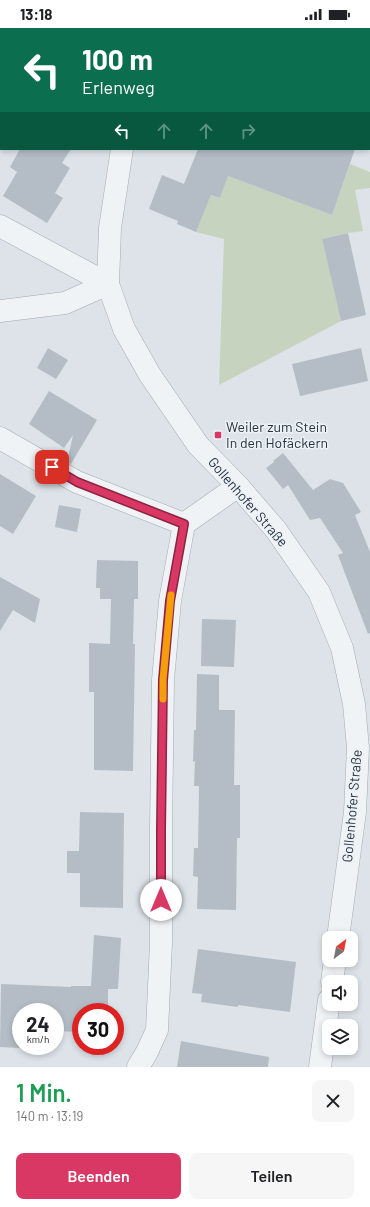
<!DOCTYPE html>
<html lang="de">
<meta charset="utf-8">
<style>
:root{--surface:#fff;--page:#f6f6f6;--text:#202124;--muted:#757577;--accent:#d83863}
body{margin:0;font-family:Barlow,sans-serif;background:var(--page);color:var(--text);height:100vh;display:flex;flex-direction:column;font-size:15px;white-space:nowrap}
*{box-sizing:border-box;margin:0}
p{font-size:13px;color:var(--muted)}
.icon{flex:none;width:22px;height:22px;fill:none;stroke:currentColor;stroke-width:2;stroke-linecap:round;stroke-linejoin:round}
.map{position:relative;height:1039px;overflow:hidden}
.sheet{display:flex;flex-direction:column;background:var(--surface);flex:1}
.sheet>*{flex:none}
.hud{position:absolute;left:0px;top:0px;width:370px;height:122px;box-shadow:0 2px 6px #0003;background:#0b6e4f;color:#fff;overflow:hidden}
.needle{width:26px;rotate:32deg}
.controls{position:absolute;left:322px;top:903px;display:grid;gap:8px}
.controls a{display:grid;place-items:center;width:36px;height:36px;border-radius:8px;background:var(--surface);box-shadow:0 2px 6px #0003;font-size:20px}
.speed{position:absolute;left:12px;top:975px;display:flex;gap:8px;font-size:20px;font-weight:700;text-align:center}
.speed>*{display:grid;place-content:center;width:52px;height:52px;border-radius:50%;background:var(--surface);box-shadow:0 2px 6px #0003;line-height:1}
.speed small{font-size:10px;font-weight:400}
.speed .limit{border:6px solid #d22;background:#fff;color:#111}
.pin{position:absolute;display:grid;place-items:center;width:34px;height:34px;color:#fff;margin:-17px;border-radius:8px;box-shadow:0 2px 6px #0006}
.me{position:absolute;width:44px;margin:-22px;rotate:0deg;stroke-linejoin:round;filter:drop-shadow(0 0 3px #0008)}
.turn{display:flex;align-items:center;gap:14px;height:84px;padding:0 16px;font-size:18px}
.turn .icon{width:52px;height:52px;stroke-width:2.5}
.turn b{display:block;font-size:28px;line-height:34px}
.lanes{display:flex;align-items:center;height:38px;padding:0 16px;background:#0003;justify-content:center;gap:20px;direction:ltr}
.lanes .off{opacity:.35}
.round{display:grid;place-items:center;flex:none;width:42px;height:42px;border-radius:8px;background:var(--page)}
.overview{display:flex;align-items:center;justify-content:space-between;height:68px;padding:0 16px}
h1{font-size:24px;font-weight:600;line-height:30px;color:#1e9e55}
.action{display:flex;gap:8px;margin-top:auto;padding:8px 16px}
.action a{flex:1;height:46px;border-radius:8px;background:var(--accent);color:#fff;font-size:16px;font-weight:600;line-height:46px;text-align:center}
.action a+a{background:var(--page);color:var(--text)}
.status{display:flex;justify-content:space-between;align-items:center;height:28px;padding:0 20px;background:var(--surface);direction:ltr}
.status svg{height:11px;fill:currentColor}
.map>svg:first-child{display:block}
</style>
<div class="status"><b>13:18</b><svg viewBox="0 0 49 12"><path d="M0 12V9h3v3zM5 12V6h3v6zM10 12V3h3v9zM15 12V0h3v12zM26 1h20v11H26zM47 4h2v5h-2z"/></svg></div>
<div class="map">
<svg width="370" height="1039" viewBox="0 0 370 1039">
<rect width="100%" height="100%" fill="#dde3e8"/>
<path fill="#c6d3be" d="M350,136l20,8v16l-15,2 8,41 -15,2 -26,6 19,82 -122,64 5,-146 -28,-7 15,-37 9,3 8,-22 104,39z"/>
<path fill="#b4bdc6" d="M20,121h51l-9,14 8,5 -15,25 8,5 -16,25 -44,-27 14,-24 -7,-5z
M198,121h157l-23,66 -104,-39 -8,22 -9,-3 -15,37 -19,-8 1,-3 -29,-12 13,-34 22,9z
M348,205l18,82 -25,6 -19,-82z
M48,320l20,12 -12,19 -19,-11z
M361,320l7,33 -68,15 -8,-32z
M49,363l48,29 -26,44 -4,-2 6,-27 -9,13 -35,-24z
M283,425l30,37 17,-11 13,4 18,29 -6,3 15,37v81l-2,1 -30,-79 5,-2 -23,-35 -10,2 -22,-35 -5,4 -17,-21 8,-6 -1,-1z
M0,446l36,22 -23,38 -13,-8z
M59,477l22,4 -4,23 -22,-5z
M97,532l41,1v38h-4l-1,45h2l-2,127 -39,-1v-78h-5v-49l21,1 1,-45h-11v-11h-4z
M0,549l40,22 -5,24 -22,-13 -13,21z
M202,591l34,1 -2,47 -33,-1z
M197,646l22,1v35h16l-1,75h6v53h-3l-1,72 -39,-1 1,-32 -5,-1 1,-28h4l1,-62h-5l1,-25 -2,1 1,-32h2z
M80,784l44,1 -1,95 -43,-1v-34h-13v-22h12z
M94,907l27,3 -3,51h-10v23h-27v20l-26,-1v-19h-34v34h16v3l-37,-2 1,-63 70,3v-1h20z
M198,921l98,13 -6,50 -52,-7v2l-37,-5 1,-8 -10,-1z
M181,1013l88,16 -1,10h-91z"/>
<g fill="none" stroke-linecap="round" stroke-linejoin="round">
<g stroke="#a2abb2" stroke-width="23">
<path id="minor" d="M317,0l1,1
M369,41l1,1
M0,198l108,58
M0,283l65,-8 43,-19
M0,410l77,44 107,42
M138,1039l9,-15 10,-22 4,-87v-113l2,-150 7,-79 14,-77 54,-38"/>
</g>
<g stroke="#a2abb2" stroke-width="23">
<path id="tertiary" d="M148,1v-1
M122,121l-12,79 -2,56 16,45 26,46 48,70 40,41 38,44 43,62 23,56 12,56 4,44 -3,64 -17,126
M332,954l3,-22
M320,1039l9,-67"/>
</g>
<use href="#minor" stroke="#f0f3f6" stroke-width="22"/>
<use href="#tertiary" stroke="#f0f3f6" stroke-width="22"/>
</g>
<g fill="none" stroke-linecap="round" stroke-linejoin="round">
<g stroke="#8c2440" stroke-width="10">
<path id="route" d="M52,439l25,15 107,42 -14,77 -7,79 -2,150v70"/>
</g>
<use href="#route" stroke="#d83863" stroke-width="7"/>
<path stroke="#f59e0b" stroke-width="7" d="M163,671v-19l8,-85"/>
</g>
<rect fill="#d83863" stroke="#edf2f6" stroke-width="1.5" x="214" y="403" width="8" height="8" rx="2"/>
<g text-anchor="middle" stroke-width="3" stroke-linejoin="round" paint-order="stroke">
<g font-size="14" fill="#263340" stroke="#edf2f6" text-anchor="start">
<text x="226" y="404">Weiler zum Stein<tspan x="226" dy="16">In den Hofäckern</tspan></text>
</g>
<g font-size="14" fill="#263340" stroke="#edf2f6">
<text transform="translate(248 474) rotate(49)" y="5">Gollenhofer Straße</text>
<text transform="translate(352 778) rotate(-85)" y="5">Gollenhofer Straße</text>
</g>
</g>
</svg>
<div class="controls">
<a><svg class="needle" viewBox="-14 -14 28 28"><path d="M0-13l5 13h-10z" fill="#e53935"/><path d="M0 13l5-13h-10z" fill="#757577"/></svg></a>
<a><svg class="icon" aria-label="sound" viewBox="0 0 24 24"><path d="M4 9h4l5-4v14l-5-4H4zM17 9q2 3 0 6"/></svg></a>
<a><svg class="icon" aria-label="layers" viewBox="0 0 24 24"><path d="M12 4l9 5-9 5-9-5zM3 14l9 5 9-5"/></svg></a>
</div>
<div class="speed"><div>24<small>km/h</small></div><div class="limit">30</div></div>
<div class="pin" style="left:52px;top:439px;background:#d93025"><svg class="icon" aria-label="arrive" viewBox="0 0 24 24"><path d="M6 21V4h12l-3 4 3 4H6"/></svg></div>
<svg class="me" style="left:161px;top:872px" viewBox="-20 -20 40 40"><circle r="19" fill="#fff"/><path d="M0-13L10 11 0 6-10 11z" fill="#d83863"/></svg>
<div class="hud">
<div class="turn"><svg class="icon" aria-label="left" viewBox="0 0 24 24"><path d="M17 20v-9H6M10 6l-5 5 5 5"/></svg><div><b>100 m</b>Erlenweg</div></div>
<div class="lanes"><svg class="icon" aria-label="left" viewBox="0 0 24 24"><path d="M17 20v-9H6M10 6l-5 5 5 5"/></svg><svg class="icon off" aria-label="ahead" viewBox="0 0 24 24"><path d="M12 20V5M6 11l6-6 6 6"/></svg><svg class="icon off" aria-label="ahead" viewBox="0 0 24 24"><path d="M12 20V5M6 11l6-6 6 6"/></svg><svg class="icon off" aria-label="right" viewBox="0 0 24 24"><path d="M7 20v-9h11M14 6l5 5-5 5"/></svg></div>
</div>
</div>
<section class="sheet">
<div class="overview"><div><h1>1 Min.</h1><p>140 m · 13:19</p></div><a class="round"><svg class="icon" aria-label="close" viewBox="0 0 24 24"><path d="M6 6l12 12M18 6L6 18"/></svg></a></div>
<div class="action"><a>Beenden</a><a>Teilen</a></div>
</section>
